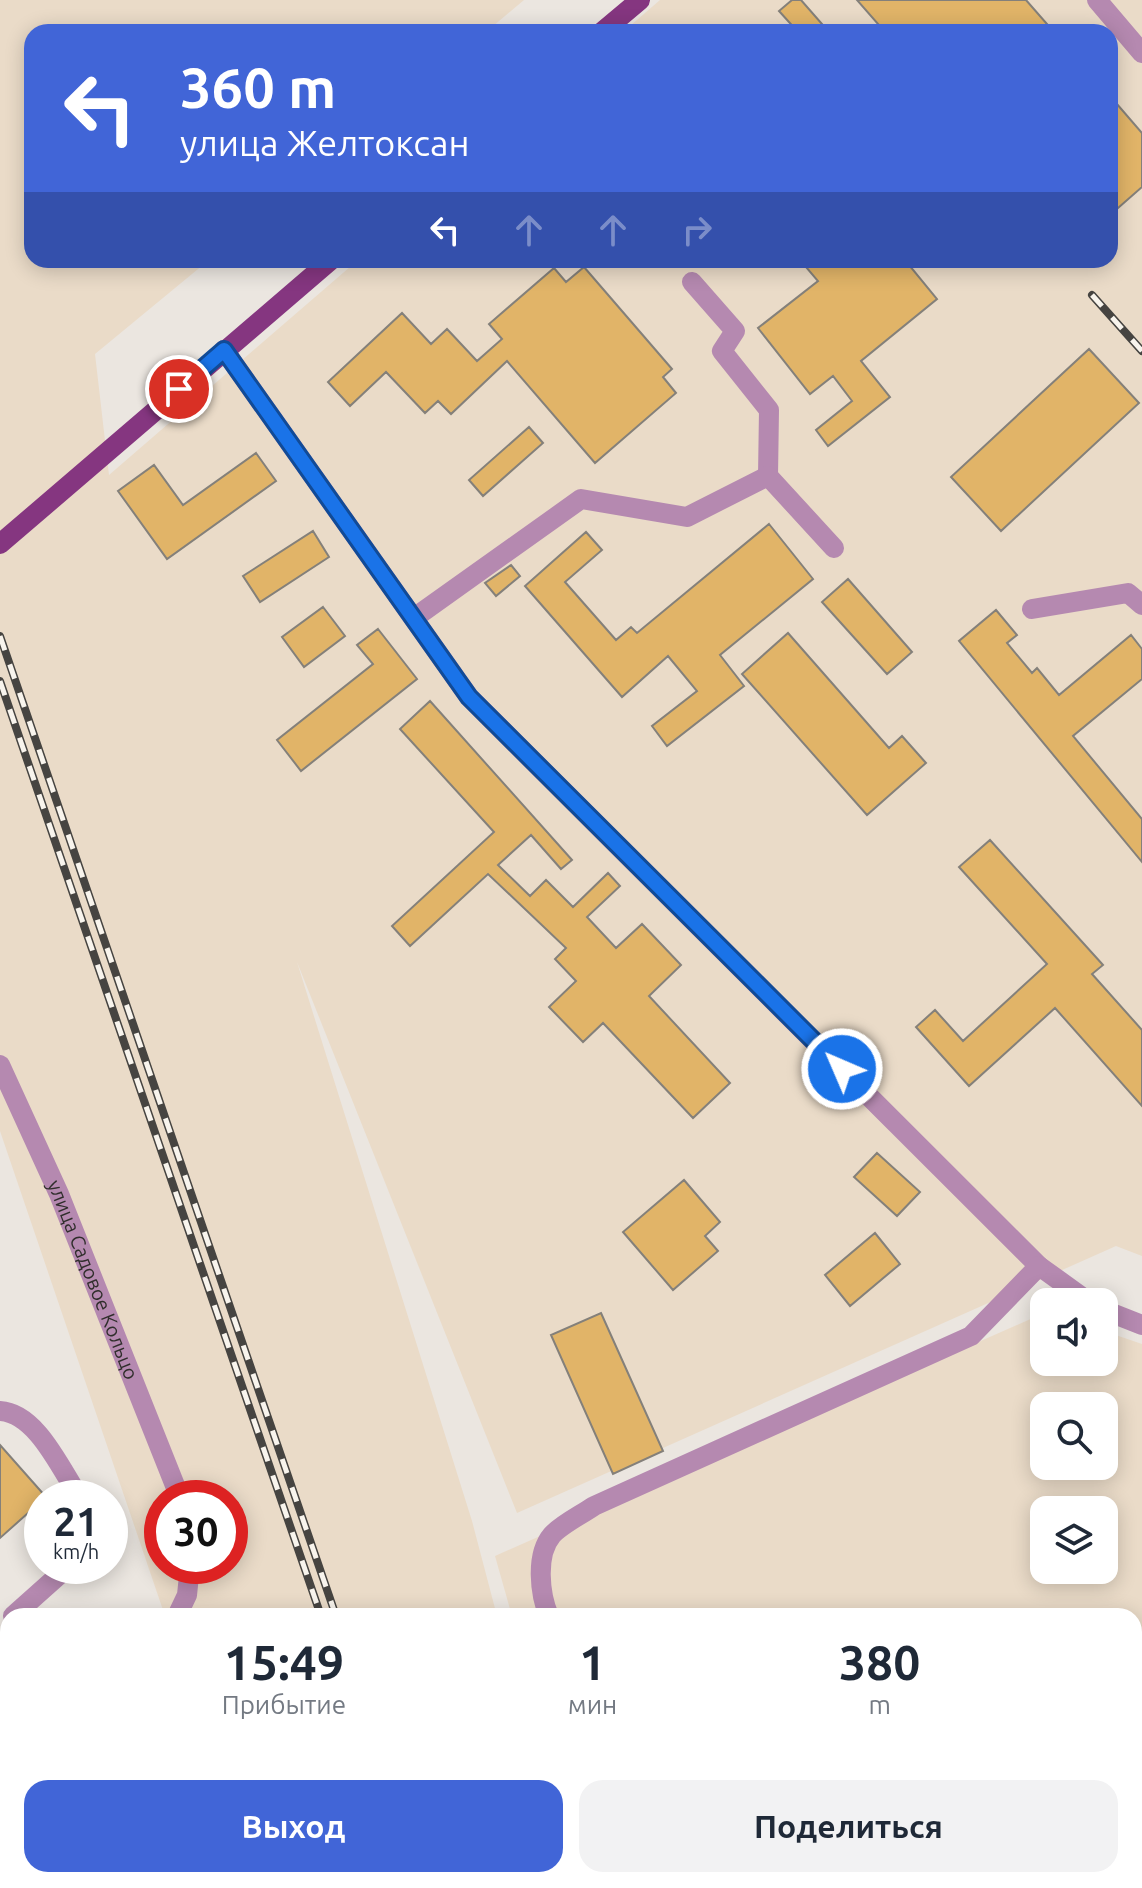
<!DOCTYPE html>
<html lang="ru">
<meta charset="utf-8">
<style>
:root{--surface:#fff;--page:#f2f2f3;--text:#1f2937;--muted:#747a83;--accent:#4165d7}
body{margin:0;font-family:Ubuntu,sans-serif;background:var(--page);color:var(--text);height:100vh;display:flex;flex-direction:column;font-size:30px;white-space:nowrap}
*{box-sizing:border-box;margin:0}
p{font-size:26px;color:var(--muted)}
.icon{flex:none;width:44px;height:44px;fill:none;stroke:currentColor;stroke-width:2;stroke-linecap:round;stroke-linejoin:round}
.map{position:relative;flex:1;overflow:hidden}
.details{position:absolute;left:0px;top:1608px;width:1142px;height:280px;display:flex;flex-direction:column;background:var(--surface);border-radius:24px 24px 0 0;box-shadow:0 4px 20px #0003}
.details>*{flex:none}
.guide{position:absolute;left:24px;top:24px;width:1094px;height:244px;border-radius:24px;box-shadow:0 4px 20px #0003;background:#4165d7;color:#fff;overflow:hidden}
.controls{position:absolute;left:1030px;top:1288px;display:grid;gap:16px}
.controls a{display:grid;place-items:center;width:88px;height:88px;border-radius:16px;background:var(--surface);box-shadow:0 4px 20px #0003;font-size:40px}
.speed{position:absolute;left:24px;top:1480px;display:flex;gap:16px;font-size:40px;font-weight:700;text-align:center}
.speed>*{display:grid;place-content:center;width:104px;height:104px;border-radius:50%;background:var(--surface);box-shadow:0 4px 20px #0003;line-height:1}
.speed small{font-size:20px;font-weight:400}
.speed .limit{border:12px solid #d22;background:#fff;color:#111}
.pin{position:absolute;display:grid;place-items:center;width:68px;height:68px;color:#fff;margin:-34px;border:4px solid #fff;border-radius:50%;box-shadow:0 2px 8px #0007}
.me{position:absolute;width:88px;margin:-44px;rotate:315deg;stroke-linejoin:round;filter:drop-shadow(0 0 6px #0008)}
.turn{display:flex;align-items:center;gap:28px;height:168px;padding:0 24px;font-size:36px}
.turn .icon{width:104px;height:104px;stroke-width:2.5}
.turn b{display:block;font-size:56px;line-height:68px}
.lanes{display:flex;align-items:center;height:76px;padding:0 24px;background:#0003;justify-content:center;gap:40px;direction:ltr}
.lanes .off{opacity:.35}
.eta{display:flex;justify-content:space-evenly;align-items:center;height:136px;text-align:center}
.eta b{font-size:48px;font-weight:700;line-height:56px}
.button{display:flex;gap:16px;margin-top:auto;padding:16px 24px}
.button a{flex:1;height:92px;border-radius:24px;background:var(--accent);color:#fff;font-size:32px;font-weight:700;line-height:92px;text-align:center}
.button a+a{background:var(--page);color:var(--text)}
.map>svg:first-child{display:block}
</style>
<div class="map">
<svg width="1142" height="1888" viewBox="0 0 1142 1888">
<rect width="100%" height="100%" fill="#ebe6e0"/>
<path fill="#eadbc8" fill-rule="evenodd" d="M0,0h524l-38,32h-454v228h177l-114,94 14,121 249,-215h752v-228h-487l37,-32h482v1256l-26,-10 -599,267 -220,-551 175,559 25,95h-332l-165,-485zM162,1498h68v68h-68z
M1044,1313v49h60v-31l38,13v441h-8v-169h-622l-17,-60zM1044,1406h60v60h-60zM1044,1510h60v60h-60z
M253,1880h314l2,8h-313z
M590,1880h285l1,8h-284z"/>
<path fill="#e1b468" stroke="#84807a" stroke-width="2" d="M792,0h9l28,32h-31l-19,-21z
M857,0h169l28,32h-169z
M1110,96l32,37v54l-32,28z
M800,260h105l32,39 -76,62 29,36 -62,49 -12,-16 36,-29 -19,-25 -23,18 -52,-66 60,-47z
M584,267l88,102 -9,8 13,16 -81,70 -88,-102 -56,53 -13,-13 -13,12 -39,-41 -36,34 -22,-24 74,-69 29,31 16,-15 30,32 25,-22 -13,-15 65,-56 12,14z
M1089,349l50,54 -138,128 -50,-54z
M529,427l14,16 -60,53 -14,-16z
M256,453l20,28 -109,78 -49,-68 36,-26 29,40z
M769,524l44,55 -93,76 24,31 -77,60 -15,-20 45,-35 -29,-35 -46,41 -97,-111 61,-54 16,18 -37,32 51,58 15,-13 6,6z
M313,531l16,26 -69,45 -17,-26z
M511,565l9,11 -24,20 -11,-13z
M848,579l64,73 -25,22 -65,-72z
M323,607l22,29 -41,31 -22,-30z
M996,610l21,25 -10,8 25,30 5,-5 22,27 72,-60 11,14v30l-69,57 69,83v43l-183,-221z
M378,629l39,50 -116,92 -24,-31 96,-76 -16,-19z
M788,633l101,115 13,-12 24,27 -59,52 -125,-141z
M430,701l142,159 -11,9 -30,-34 -33,30 32,31 16,-16 27,27 35,-34 12,13 -33,31 29,31 26,-24 39,41 -32,31 81,87 -37,35 -90,-95 -20,19 -34,-35 27,-26 -21,-22 11,-11 -78,-74 -78,72 -18,-20 102,-94 -94,-103z
M990,840l113,125 -11,9 50,56v76l-87,-98 -86,78 -53,-59 19,-17 28,31 84,-77 -88,-97z
M877,1153l43,39 -23,24 -43,-39z
M684,1180l36,42 -15,14 13,15 -45,39 -50,-58z
M875,1233l25,31 -50,42 -25,-31z
M601,1313l62,138 -50,23 -62,-139z
M0,1445l46,52 -46,41z"/>
<g fill="none" stroke-linecap="round" stroke-linejoin="round">
<g stroke="#b589b0" stroke-width="20">
<path d="M1097,0l45,53"/>
<path d="M692,282l43,49 -13,20 47,59 -1,66"/>
<path d="M224,350l245,347 570,569 50,36"/>
<path d="M1032,609l96,-16 14,12"/>
<path d="M414,618l167,-119 106,18 81,-41 66,72"/>
<path id="s1" d="M0,1065l59,129 121,304"/>
<path d="M1104,1310l38,15"/>
<path d="M0,1411c37,2 61,59 80,87"/>
<path d="M13,1616l56,-50"/>
<path d="M177,1616l10,-21 3,-29"/>
<path d="M549,1616c-9,-21 -14,-61 3,-81 10,-11 29,-20 42,-29l377,-170 68,-70"/>
<path d="M0,1755l8,-5"/>
<path d="M1134,1825h8"/>
<path d="M349,1880l2,8"/>
<path d="M636,1880v8"/>
</g>
<path stroke="#853680" stroke-width="20" d="M602,32l38,-32
M0,544l331,-284"/>
<g stroke="#464441" stroke-width="8">
<path id="rail" d="M1092,295l50,56
M0,636l336,980
M0,681l321,935
M412,1880l3,8
M427,1880l2,8"/>
</g>
<use href="#rail" stroke="#f8f4ed" stroke-width="5" stroke-dasharray="15" stroke-linecap="butt"/>
</g>
<g fill="none" stroke-linecap="round" stroke-linejoin="round">
<g stroke="#114b97" stroke-width="20">
<path id="route" d="M179,389l45,-39 245,347 373,372"/>
</g>
<use href="#route" stroke="#1a73e8" stroke-width="14"/>
</g>
<g text-anchor="middle" stroke-width="7" stroke-linejoin="round" paint-order="stroke">
<g font-size="20" fill="#302e2c" stroke="#f8f4ed">
<text dy="7" stroke="none"><textPath href="#s1" startOffset="234">улица Садовое Кольцо</textPath></text>
</g>
</g>
</svg>
<div class="controls">
<a><svg class="icon" aria-label="sound" viewBox="0 0 24 24"><path d="M4 9h4l5-4v14l-5-4H4zM17 9q2 3 0 6"/></svg></a>
<a><svg class="icon" aria-label="search" viewBox="0 0 24 24"><circle cx="10" cy="10" r="6"/><path d="M15 15l6 6"/></svg></a>
<a><svg class="icon" aria-label="layers" viewBox="0 0 24 24"><path d="M12 4l9 5-9 5-9-5zM3 14l9 5 9-5"/></svg></a>
</div>
<div class="speed"><div>21<small>km/h</small></div><div class="limit">30</div></div>
<div class="pin" style="left:179px;top:389px;background:#d93025"><svg class="icon" aria-label="arrive" viewBox="0 0 24 24"><path d="M6 21V4h12l-3 4 3 4H6"/></svg></div>
<svg class="me" style="left:842px;top:1069px" viewBox="-20 -20 40 40"><circle r="17" fill="#1a73e8" stroke="#fff" stroke-width="3"/><path d="M0-11L8 9 0 5-8 9z" fill="#fff"/></svg>
<div class="guide">
<div class="turn"><svg class="icon" aria-label="left" viewBox="0 0 24 24"><path d="M17 20v-9H6M10 6l-5 5 5 5"/></svg><div><b>360 m</b>улица Желтоксан</div></div>
<div class="lanes"><svg class="icon" aria-label="left" viewBox="0 0 24 24"><path d="M17 20v-9H6M10 6l-5 5 5 5"/></svg><svg class="icon off" aria-label="ahead" viewBox="0 0 24 24"><path d="M12 20V5M6 11l6-6 6 6"/></svg><svg class="icon off" aria-label="ahead" viewBox="0 0 24 24"><path d="M12 20V5M6 11l6-6 6 6"/></svg><svg class="icon off" aria-label="right" viewBox="0 0 24 24"><path d="M7 20v-9h11M14 6l5 5-5 5"/></svg></div>
</div>
<section class="details">
<div class="eta">
<div><b>15:49</b><p>Прибытие</p></div>
<div><b>1</b><p>мин</p></div>
<div><b>380</b><p>m</p></div>
</div>
<div class="button"><a>Выход</a><a>Поделиться</a></div>
</section>
</div>
